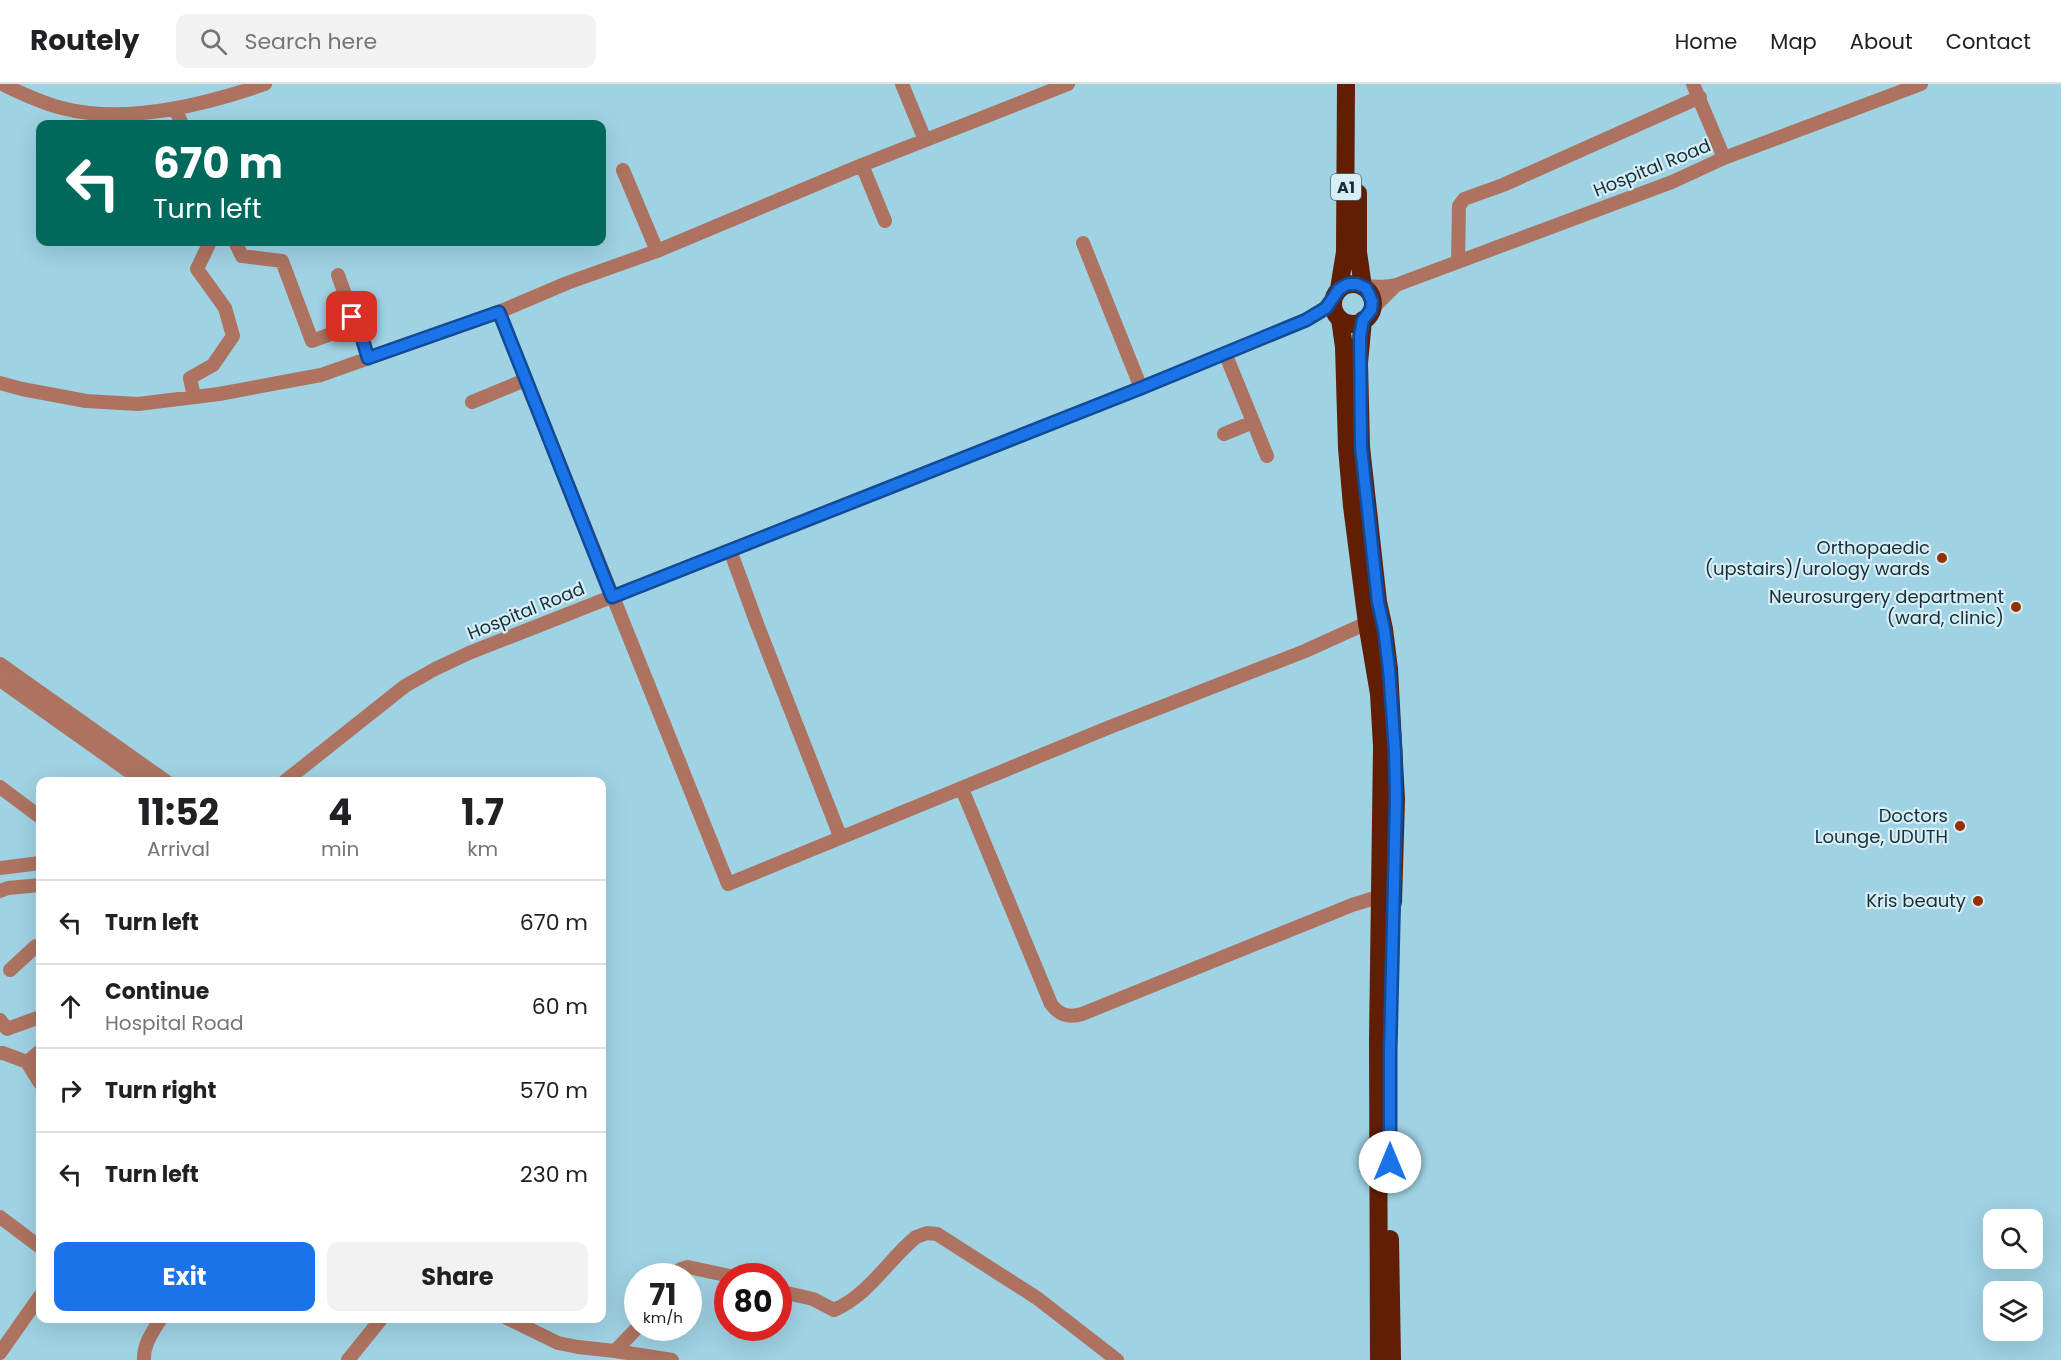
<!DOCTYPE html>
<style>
:root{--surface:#fff;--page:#f2f2f2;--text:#202124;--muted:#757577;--line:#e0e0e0;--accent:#1a73e8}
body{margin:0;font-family:Poppins,sans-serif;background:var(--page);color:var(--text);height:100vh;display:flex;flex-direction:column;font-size:22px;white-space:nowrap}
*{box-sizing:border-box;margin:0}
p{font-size:20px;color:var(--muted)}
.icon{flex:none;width:33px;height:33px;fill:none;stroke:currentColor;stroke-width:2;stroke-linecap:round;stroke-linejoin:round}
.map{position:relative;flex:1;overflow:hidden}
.sheet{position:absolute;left:36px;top:693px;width:570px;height:546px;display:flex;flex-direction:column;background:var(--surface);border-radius:12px;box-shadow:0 6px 24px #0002}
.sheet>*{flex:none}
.banner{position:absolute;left:36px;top:36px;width:570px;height:126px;border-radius:12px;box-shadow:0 6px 24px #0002;background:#00695c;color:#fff;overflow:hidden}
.fabs{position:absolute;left:1983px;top:1125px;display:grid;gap:12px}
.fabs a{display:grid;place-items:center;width:60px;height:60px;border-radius:12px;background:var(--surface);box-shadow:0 6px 24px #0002;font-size:30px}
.speed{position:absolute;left:624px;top:1179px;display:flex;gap:12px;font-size:30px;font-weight:700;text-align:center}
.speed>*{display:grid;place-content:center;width:78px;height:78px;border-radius:50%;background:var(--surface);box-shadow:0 6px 24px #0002;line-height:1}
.speed small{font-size:15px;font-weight:400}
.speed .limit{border:9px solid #d22;background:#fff;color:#111}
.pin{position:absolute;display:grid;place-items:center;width:51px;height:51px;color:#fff;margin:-26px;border-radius:12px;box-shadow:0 3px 9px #0006}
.me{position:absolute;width:66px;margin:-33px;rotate:0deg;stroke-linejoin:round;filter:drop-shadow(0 0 4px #0008)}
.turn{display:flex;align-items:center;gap:21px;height:126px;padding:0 18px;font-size:27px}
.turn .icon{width:78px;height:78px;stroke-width:2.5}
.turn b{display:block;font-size:42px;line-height:51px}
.eta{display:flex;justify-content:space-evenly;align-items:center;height:102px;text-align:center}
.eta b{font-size:36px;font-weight:700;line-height:42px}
.action{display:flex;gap:12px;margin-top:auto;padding:12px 18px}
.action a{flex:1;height:69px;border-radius:12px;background:var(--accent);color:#fff;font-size:24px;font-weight:700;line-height:69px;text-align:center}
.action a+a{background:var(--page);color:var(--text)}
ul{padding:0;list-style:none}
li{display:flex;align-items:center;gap:18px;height:84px;padding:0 18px;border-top:2px solid var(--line)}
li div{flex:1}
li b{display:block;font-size:22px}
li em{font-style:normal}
header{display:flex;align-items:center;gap:36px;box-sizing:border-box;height:84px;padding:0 30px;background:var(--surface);border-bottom:2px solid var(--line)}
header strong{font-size:28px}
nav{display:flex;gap:33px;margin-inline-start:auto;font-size:21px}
.search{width:420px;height:54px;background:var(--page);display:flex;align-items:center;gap:15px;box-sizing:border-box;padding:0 21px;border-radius:12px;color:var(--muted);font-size:22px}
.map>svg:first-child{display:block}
</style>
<header>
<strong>Routely</strong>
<div class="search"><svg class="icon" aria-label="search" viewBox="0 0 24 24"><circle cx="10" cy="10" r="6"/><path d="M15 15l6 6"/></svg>Search here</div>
<nav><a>Home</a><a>Map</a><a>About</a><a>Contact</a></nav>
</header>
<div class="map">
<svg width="2061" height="1276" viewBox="0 0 2061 1276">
<rect width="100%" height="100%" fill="#9fd2e3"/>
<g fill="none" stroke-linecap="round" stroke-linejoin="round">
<path stroke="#ad7360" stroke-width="14" d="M2,0c19,9 39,19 60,24 64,17 142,-3 203,-24
M902,0l23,56
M1693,0l31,74
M175,25l7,15
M862,81l23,56
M623,86l34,81
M235,158l7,14 40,5 30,80 46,-17 10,34
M1083,159l58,145
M1458,178l1,-56 5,-7 39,-14 197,-88
M338,191l15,42 5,7
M1364,203c11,-2 20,2 32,-2l276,-103 52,-24 197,-74
M1371,226l24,-24
M499,228l229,572 382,-157 195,-76 62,-28
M1225,269l42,103
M0,299l22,6 64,12 52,3 81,-10 102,-19 178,-63 68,-29 90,-32 205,-86 206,-81
M194,313l-4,-19 23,-13 20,-29 -8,-28 -28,-39 13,-27
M472,318l53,-22
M1224,350l29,-12
M730,466l27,74 83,212
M0,580l167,118
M0,596l144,102
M284,698l121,-96 30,-17 34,-16 672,-265 166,-68 15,-9 12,-14
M0,703l40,30
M962,705l89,215c8,11 18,14 31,10l270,-109 29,-9
M0,784l40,-5
M0,807l8,-3 32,-3
M10,886l26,-24
M0,936l7,9 33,-12
M40,967l-13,11 13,21
M0,969h3l24,9
M0,1133l40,30
M671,1192l10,-7 7,-2 42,9
M778,1207l35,8 21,11c35,-15 54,-50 82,-73l11,-4 10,1 100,64 80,62
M507,1234l51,25 20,4 37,4 23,-24
M615,1267l57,9
M0,1269l40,-57
M144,1276c-1,-16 9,-28 17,-42
M348,1276l34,-42"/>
<path stroke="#621e02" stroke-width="18" d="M1358,109v59l5,35
M1333 220a20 20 0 1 1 40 0a20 20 0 1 1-40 0Z
M1339,205l6,-37 1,-168
M1340,235l4,28 3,101 5,58 15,117 12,71 3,52 -4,294 1,320
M1363,236l-4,43 2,84 17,155 6,27 5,40 7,130 -3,103
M1390,1155l2,121"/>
</g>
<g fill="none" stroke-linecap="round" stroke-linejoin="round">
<g stroke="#114b97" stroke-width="15">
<path id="route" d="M352,233l6,7 10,34 131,-46 113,285 529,-209 165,-68 20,-12 13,-19 9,-5h9l9,4 6,13 -1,9 -8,10 -3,16 1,111 17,155 6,27 5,40 6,82 1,48 -6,253v110"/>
</g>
<use href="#route" stroke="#1a73e8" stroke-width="10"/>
</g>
<g fill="#953000" stroke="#d5eef7" stroke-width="2">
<circle cx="1942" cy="474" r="6"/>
<circle cx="2016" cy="523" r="6"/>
<circle cx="1960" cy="742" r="6"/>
<circle cx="1978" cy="817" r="6"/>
</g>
<g text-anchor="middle" stroke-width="4.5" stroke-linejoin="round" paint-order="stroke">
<rect fill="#d5eef7" stroke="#51686e" stroke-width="1.5" x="1331" y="90" width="30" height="26" rx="4.5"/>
<g font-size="16" font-weight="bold" fill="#192e34">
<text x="1346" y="109">A1</text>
</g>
<g font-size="18" fill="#192e34" stroke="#d5eef7">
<text transform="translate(1652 84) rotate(-22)" y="6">Hospital Road</text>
<text transform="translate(526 527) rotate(-22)" y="6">Hospital Road</text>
</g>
<g font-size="18" fill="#192e34" stroke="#d5eef7" text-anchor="end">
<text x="1930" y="470">Orthopaedic<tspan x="1930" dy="21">(upstairs)/urology wards</tspan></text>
<text x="2004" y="519">Neurosurgery department<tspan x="2004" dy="21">(ward, clinic)</tspan></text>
<text x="1948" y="738">Doctors<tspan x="1948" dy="21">Lounge, UDUTH</tspan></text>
<text x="1966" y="823">Kris beauty</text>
</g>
</g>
</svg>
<div class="fabs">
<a><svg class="icon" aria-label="search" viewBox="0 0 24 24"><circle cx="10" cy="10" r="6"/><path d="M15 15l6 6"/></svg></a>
<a><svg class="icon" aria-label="layers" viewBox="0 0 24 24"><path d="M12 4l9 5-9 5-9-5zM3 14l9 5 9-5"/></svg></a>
</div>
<div class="speed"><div>71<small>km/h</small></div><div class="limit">80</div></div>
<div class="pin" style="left:352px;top:233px;background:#d93025"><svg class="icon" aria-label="arrive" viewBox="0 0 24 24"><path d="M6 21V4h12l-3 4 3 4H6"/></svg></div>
<svg class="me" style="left:1390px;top:1078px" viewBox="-20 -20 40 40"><circle r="19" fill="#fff"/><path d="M0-13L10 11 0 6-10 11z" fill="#1a73e8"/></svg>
<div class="banner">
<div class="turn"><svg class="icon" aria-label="left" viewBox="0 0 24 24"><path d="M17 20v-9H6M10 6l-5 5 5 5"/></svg><div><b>670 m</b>Turn left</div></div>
</div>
<section class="sheet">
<div class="eta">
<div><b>11:52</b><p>Arrival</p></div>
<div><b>4</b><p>min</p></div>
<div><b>1.7</b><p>km</p></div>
</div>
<ul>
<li><svg class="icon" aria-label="left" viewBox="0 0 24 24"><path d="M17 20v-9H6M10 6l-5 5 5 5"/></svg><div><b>Turn left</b></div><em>670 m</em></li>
<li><svg class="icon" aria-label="ahead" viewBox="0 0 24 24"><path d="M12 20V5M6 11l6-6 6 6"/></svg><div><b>Continue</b><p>Hospital Road</p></div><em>60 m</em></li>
<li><svg class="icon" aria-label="right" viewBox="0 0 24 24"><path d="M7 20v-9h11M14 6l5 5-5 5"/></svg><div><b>Turn right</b></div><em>570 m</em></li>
<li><svg class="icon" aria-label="left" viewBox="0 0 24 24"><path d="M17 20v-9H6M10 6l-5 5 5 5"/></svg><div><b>Turn left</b></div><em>230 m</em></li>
</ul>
<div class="action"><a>Exit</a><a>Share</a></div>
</section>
</div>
